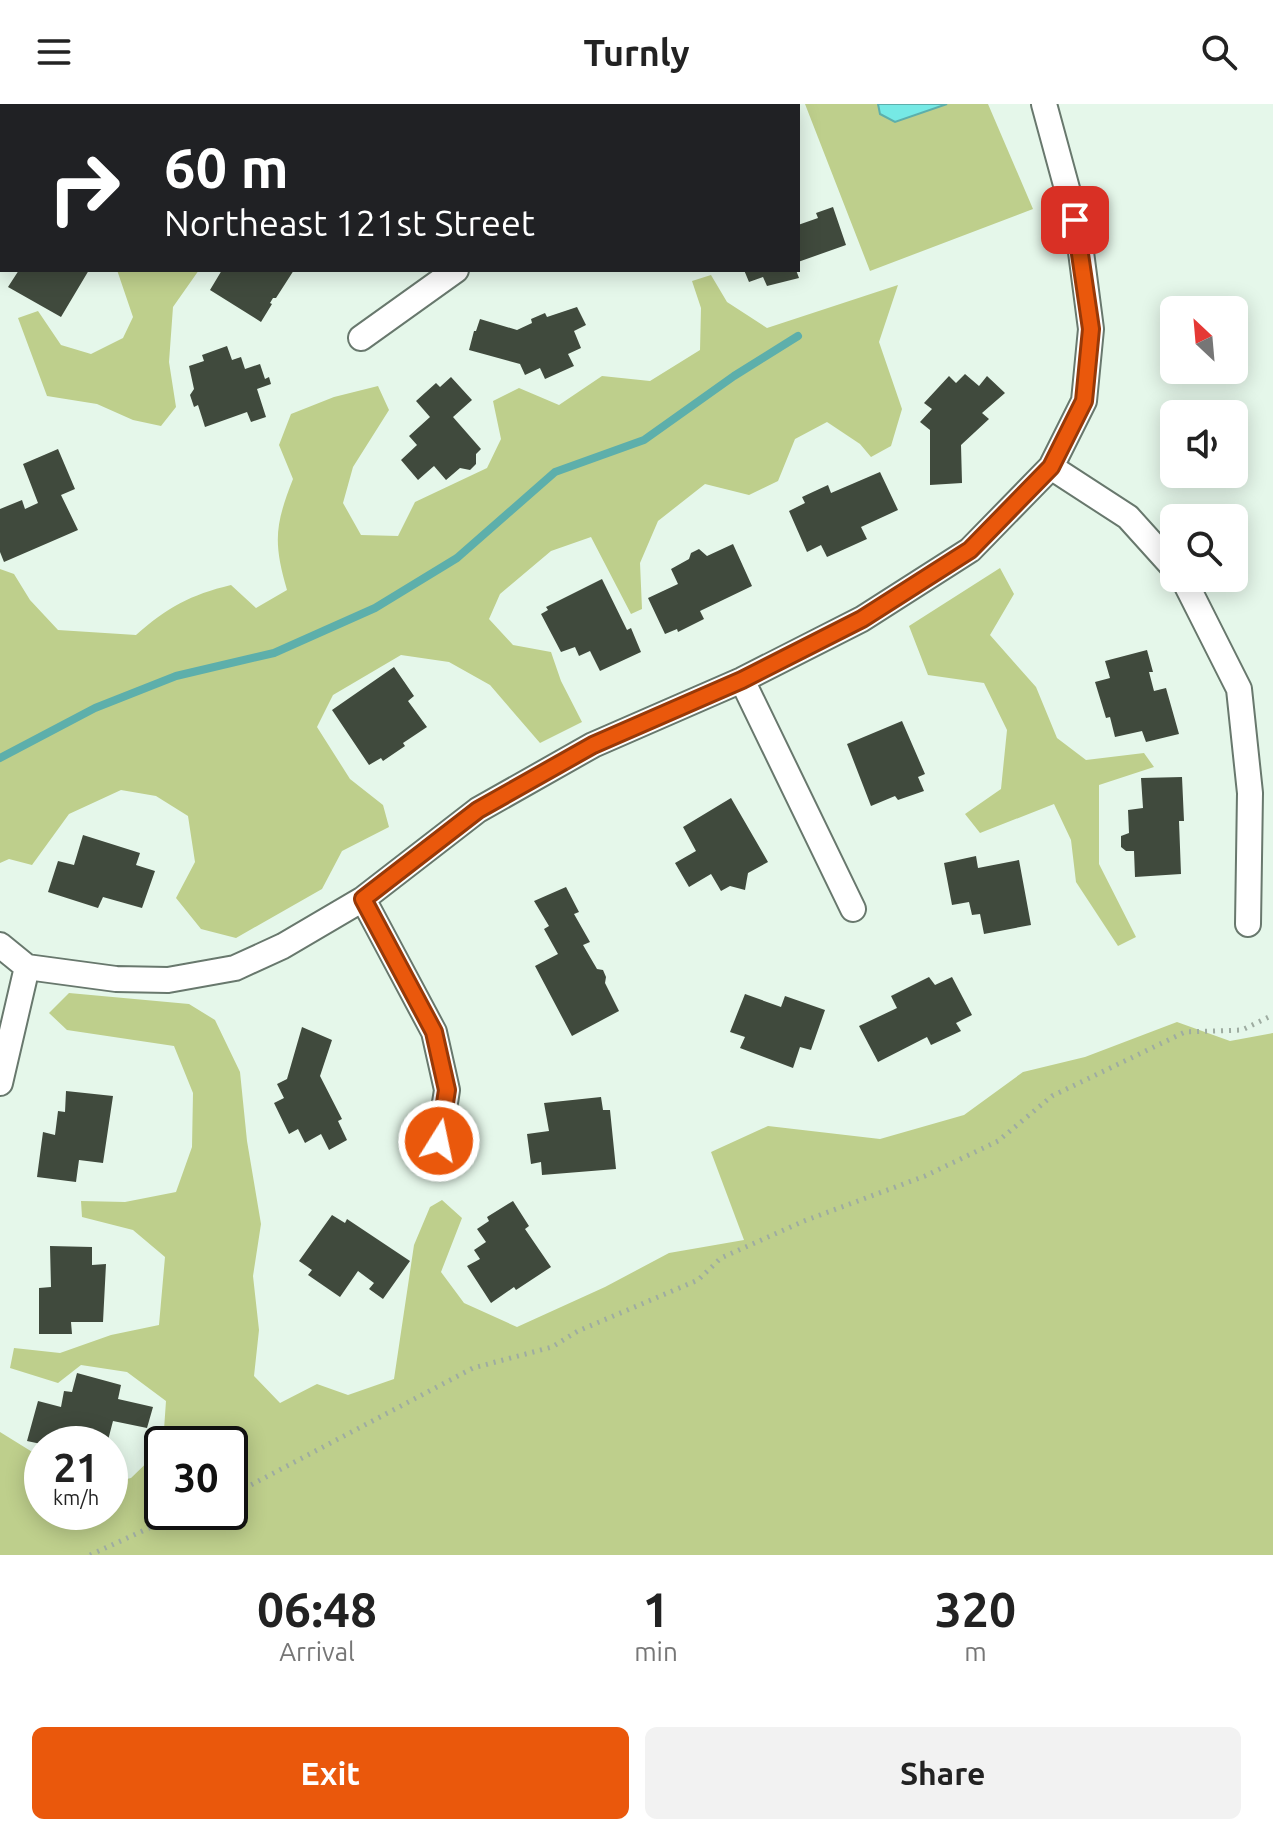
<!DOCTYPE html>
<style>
:root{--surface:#fff;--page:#f2f2f2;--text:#222;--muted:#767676;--accent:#ea580c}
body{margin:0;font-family:Ubuntu,sans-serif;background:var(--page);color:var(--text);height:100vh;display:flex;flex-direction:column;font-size:30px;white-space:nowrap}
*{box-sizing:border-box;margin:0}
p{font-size:26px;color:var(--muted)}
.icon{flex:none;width:44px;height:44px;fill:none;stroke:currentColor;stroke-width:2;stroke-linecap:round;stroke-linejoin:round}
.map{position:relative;height:1451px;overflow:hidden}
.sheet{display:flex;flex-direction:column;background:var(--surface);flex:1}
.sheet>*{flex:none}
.banner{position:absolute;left:0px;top:0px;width:800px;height:168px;box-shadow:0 4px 20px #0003;background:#202124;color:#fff;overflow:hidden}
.needle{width:52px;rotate:334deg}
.tools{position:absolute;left:1160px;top:192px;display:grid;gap:16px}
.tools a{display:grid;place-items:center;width:88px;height:88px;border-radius:12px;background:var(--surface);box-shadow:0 4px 20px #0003;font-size:40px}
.speed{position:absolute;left:24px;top:1322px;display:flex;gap:16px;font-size:40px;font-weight:700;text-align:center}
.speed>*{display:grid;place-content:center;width:104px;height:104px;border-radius:50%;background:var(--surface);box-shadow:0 4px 20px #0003;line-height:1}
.speed small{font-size:20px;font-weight:400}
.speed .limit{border:4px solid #111;border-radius:12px;background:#fff;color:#111}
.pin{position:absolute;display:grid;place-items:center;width:68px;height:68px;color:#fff;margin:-34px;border-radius:16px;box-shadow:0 4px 12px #0006}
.me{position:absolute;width:88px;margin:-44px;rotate:10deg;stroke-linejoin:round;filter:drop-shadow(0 0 6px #0008)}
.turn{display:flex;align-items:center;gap:28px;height:168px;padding:0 32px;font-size:36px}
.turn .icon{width:104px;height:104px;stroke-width:2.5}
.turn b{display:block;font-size:56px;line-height:68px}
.eta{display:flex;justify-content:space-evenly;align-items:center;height:136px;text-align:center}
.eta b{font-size:48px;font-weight:700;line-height:56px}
.button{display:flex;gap:16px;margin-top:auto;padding:16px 32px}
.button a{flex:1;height:92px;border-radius:12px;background:var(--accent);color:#fff;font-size:32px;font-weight:700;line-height:92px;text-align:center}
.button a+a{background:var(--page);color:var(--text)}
header{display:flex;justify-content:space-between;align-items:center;height:104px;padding:0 32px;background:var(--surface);font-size:36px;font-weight:700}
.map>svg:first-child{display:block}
</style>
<header><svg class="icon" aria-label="menu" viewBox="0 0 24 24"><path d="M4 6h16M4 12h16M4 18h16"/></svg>Turnly<svg class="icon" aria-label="search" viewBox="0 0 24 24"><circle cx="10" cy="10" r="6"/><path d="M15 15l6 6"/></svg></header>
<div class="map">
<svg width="1273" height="1451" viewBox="0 0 1273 1451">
<rect width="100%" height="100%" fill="#e5f7ea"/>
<path fill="#becf8c" d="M805,0h183l45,105 -163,62z
M117,166h82l-26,37 -4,55 7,45 -15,19 -28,-6 -36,-16 -50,-8 -29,-78 20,-7 23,34 30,9 32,-16 10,-21z
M711,171l16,27 40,26 131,-43 -19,57 23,67 -11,37 -20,11 -11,-13 -33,-22 -32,17 -17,42 -29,14 -44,-11 -47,37 -18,42 2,46 -11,5 -40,-77 -40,14 -51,43 -11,25 24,26 38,7 10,29 21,41 -42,21 -50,-58 -41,-23 -48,-7 -68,40 -16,32 33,52 33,26 6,22 -47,24 -20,38 -86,49 -35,-9 -25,-31 19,-36 -7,-46 -32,-20 -35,-6 -52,24 -37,51 -23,-6 -9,4v-294l14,5 16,26 28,30 78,5c32,-28 54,-40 95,-50l25,23 31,-18c-14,-48 -12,-65 6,-111l-14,-34 12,-31 43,-17 44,-11 11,24 -36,57 -10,36 18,32 37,1 17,-34 72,-34 14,-29 -8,-38 26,-13 40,17 43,-29 48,5 50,-31 1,-42 -9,-27z
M1000,464l14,26 -24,41 46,52 21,51 29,22 58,-7 10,14 -55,18v79l37,73 -18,9 -42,-64 -5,-42 -17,-36 -74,29 -15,-19 36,-25 6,-59 -23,-47 -56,-8 -19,-49z
M69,889l120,11 26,16 25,52 7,69 14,83 -8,52 6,54 -5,46 26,27 37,-19 31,11 46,-16 20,-134 16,-38 12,-7 20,18 -21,54 23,31 53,24 88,-40 64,-34 75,-13 -33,-88 57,-26 112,13 84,-24 59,-43 62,-15 92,-35 53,19 43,-8v522h-1273v-123l42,26v54h68v-29l21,-5 31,-30v64h68v-68h-67l3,-43 -39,-29 -46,-7 -23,18 -48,-15 4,-20 46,5 51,-18 48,-10 6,-68 -32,-27 -51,-13 -1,-16 44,1 51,-10 16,-45 1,-54 -19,-47 -107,-16 -18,-17z"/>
<path fill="#76e9e5" stroke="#5dafab" stroke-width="2" d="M878,0h69l-52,18 -15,-8z"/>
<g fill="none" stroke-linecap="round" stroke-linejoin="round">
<path stroke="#5dafab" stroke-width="8" d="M0,654l95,-50 81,-32 98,-23 101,-45 82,-50 98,-86 89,-32 90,-64 64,-40"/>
</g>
<path fill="#404a3d" d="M833,103l13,38 -48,17v-37l20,-7 -2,-5z
M19,166h70l-28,47 -53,-30z
M222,166h72l-18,28h-3l-3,5 2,1 -11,18 -51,-32z
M744,166h52l3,8 -32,8 -4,-9 -14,5z
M577,203l9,18 -12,6 7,17 -13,6 6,12 -29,13 -5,-11 -15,7 -5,-11 -51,-14 5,-19h2l4,-12 37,11 15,-7 -1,-4 14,-6 2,4z
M227,242l5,14 9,-3 4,12 15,-5 5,15 4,-2 2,7 -14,5 9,28 -15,5 -4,-10 -42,15 -7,-22 -4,2 -4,-12 4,-6 -5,-23 15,-5 -2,-6z
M965,270l14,12 8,-10 18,17 -23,20 7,6 -28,26 1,38 -32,2v-55l-10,-8 12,-13 -8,-6 25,-27 7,7z
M451,273l21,23 -19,17 28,32 -5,5v10l-6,6 -10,-2 -14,12 -12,-14 -16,14 -17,-20 16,-15 -8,-9 21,-19 -14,-16 20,-18 4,4z
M58,345l17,40 -14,6 17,35 -74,32 -4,-10v-43l22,-9 3,9 13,-6 -15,-39z
M880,368l18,38 -37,17 6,12 -40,18 -6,-12 -14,7 -18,-41 16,-8 -3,-6 26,-12 3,8z
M733,440l19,42 -52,25 4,8 -26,13 -1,-3 -12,5 -17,-36 30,-14 -7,-15 18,-10 2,-6 8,-4 8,7z
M602,475l25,51 4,-2 10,24 -41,19 -10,-20 -11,5 -4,-9 -14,5 -20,-38 7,-4 -2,-3z
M1147,546l6,22h-4l5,19 12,-3 13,46 -33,8 -4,-11 -27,6 -5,-20 -4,1 -11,-36 15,-4 -5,-17z
M394,563l20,29 -6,5 19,26 -24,16 2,3 -22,15 -2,-3 -12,7 -37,-55z
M902,617l23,53 -7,3 6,14 -26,9 -3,-4 -24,10 -24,-62z
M1182,673l2,44h-5l2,53 -46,3 -1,-26h-8l-5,-4v-11l8,-3 -1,-23 15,-2 -2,-30z
M731,694l37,64 -20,11 -3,17 -15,-4 -9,5 -10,-17 -22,13 -14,-24 21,-12 -13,-24z
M83,731l57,18 -4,12 19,6 -13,37 -39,-11 -5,11 -50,-16 10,-31 16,4z
M976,752l2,12 41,-8 12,65 -47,9 -4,-20 -8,1 -3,-13 -17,3 -8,-42z
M566,783l13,25 -5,2 16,28 -7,3 14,24 6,1 3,7 -1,6 14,28 -47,25 -37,-70 23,-12 -14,-25 5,-3 -15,-25z
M929,873l6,8 17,-8 20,38 -16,8 5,8 -30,14 -4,-8 -49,25 -19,-36 38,-18 -6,-12z
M745,890l36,13 4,-11 40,14 -14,40 -11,-3 -7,21 -53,-20 5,-11 -15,-5z
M302,923l30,13 -12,36 22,43 -4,2 9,19 -18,10 -8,-16 -16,9 -7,-14 -9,5 -15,-31 10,-5 -7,-14 10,-5z
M66,987l47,5 -10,67 -24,-3 -3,22 -39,-5 6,-45 12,3 3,-24 7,1z
M601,993l2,13h7l6,59 -74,6 -1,-13 -10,2 -4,-30 22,-3 -5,-28z
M513,1097l16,25 -4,3 26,38 -35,23 -2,-3 -23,16 -24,-37 13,-7 -6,-9 12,-8 -9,-13 12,-8 -2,-4z
M332,1111l13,8 2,-4 63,42 -27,38 -14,-10 5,-6 -16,-12 -18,26 -32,-22 4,-5 -13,-9z
M50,1142l42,1v18l14,-1 -3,58h-32l1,12h-33v-46l12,-1z
M77,1269l44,12 -3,14 35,8 -6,21 -34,-7 -6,23h-12l-30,-7 -3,7h-21l-14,-3 11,-40 23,6 3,-16 8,1z"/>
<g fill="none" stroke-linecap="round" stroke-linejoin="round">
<g stroke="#68786d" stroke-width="28">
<path id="street" d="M635,0l1,2
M709,2l4,-2
M361,234l95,-68
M1051,363l77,50 46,51
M1183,474l56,111 11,104 -2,131
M742,576l111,229
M363,795l71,133 13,58 -8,51
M0,841l27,22
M27,863l89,12 52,1 67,-12 48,-22 80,-47 115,-89 115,-65 149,-65 120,-61 108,-69 81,-83 33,-66 7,-72 -13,-100 -34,-125
M0,979l27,-116"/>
</g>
<path stroke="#9eaca1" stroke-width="5" stroke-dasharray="2 6" stroke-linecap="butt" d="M230,1392l243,-128 79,-21 26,-16 120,-51 23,-22 83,-37 121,-45 73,-35 54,-45 133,-64 57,-2 31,-15
M90,1451l94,-43"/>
<use href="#street" stroke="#fff" stroke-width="24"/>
</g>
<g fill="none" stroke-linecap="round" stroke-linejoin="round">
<g stroke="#983908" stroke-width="20">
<path id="route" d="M439,1037l8,-51 -13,-58 -71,-133 115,-89 115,-65 149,-65 120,-61 108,-69 81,-83 33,-66 7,-72 -16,-109"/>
</g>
<use href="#route" stroke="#ea580c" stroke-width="14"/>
</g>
</svg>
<div class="tools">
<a><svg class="needle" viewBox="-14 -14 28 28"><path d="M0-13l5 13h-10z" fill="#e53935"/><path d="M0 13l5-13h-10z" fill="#767676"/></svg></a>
<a><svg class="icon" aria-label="sound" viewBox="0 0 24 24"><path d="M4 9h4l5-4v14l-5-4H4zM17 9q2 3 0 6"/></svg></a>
<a><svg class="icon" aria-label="search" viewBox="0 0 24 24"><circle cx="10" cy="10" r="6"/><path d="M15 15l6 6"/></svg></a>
</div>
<div class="speed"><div>21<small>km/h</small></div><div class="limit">30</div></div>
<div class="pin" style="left:1075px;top:116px;background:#d93025"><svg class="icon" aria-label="arrive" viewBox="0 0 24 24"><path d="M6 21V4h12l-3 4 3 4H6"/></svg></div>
<svg class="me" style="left:439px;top:1037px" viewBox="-20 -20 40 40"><circle r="17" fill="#ea580c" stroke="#fff" stroke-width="3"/><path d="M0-11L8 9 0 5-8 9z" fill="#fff"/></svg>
<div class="banner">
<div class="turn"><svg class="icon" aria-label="right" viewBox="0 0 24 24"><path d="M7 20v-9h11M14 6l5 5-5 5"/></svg><div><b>60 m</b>Northeast 121st Street</div></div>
</div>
</div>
<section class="sheet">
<div class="eta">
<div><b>06:48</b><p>Arrival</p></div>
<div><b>1</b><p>min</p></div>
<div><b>320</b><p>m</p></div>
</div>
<div class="button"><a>Exit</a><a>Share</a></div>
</section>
